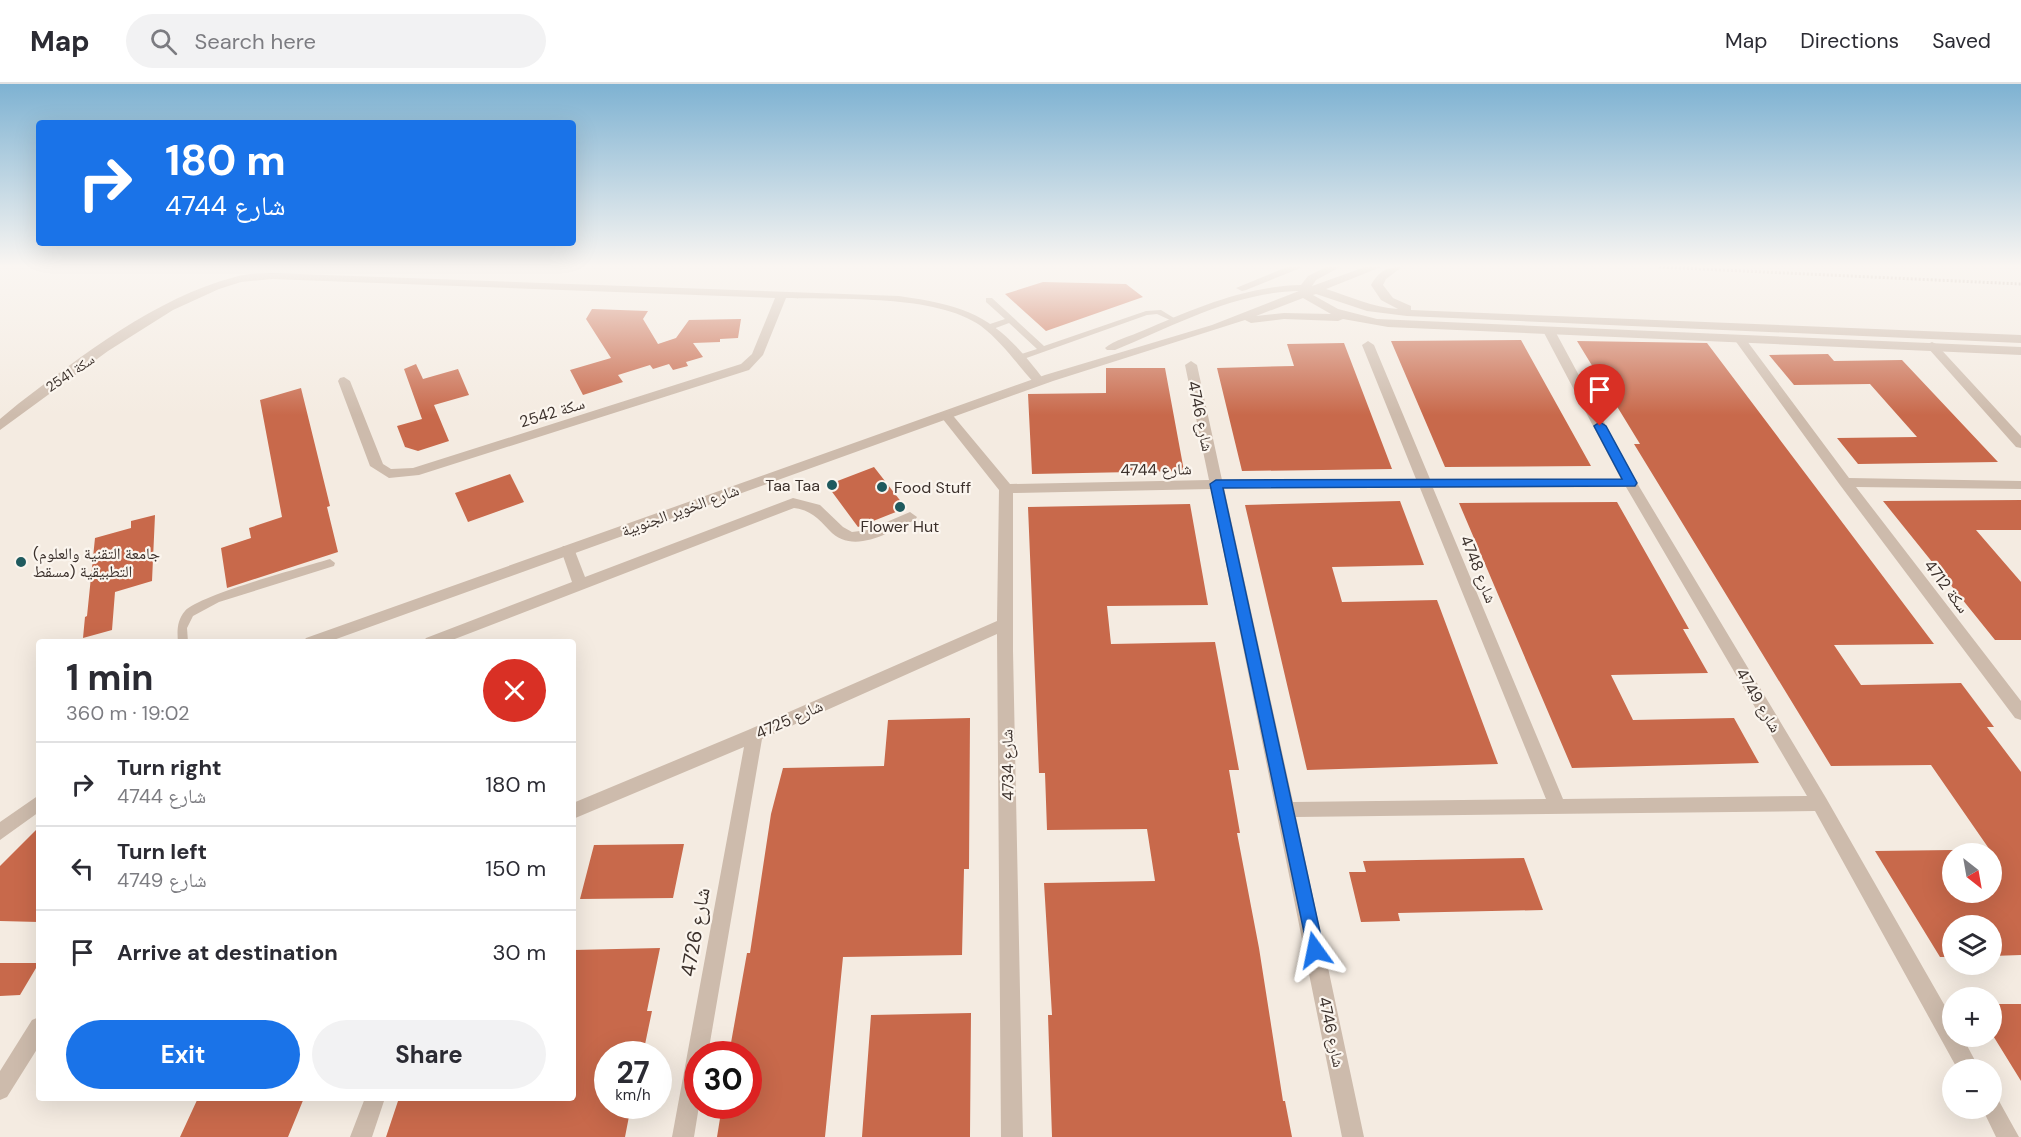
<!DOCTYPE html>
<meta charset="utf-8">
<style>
:root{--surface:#fff;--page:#f2f2f3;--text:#2b2b33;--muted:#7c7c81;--line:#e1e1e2;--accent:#1a73e8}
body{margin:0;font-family:"DM Sans","Noto Naskh Arabic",sans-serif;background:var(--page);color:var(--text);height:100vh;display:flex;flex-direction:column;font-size:22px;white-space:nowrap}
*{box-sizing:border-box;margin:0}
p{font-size:20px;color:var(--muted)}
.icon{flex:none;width:33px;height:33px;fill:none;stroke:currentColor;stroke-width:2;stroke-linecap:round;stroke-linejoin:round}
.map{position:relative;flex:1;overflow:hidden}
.sheet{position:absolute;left:36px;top:555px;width:540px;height:462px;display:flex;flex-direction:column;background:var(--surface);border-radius:6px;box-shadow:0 6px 24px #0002}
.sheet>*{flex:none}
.banner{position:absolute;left:36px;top:36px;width:540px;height:126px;border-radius:6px;box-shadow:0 6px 24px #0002;background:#1a73e8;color:#fff;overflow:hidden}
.needle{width:39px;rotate:149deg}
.fabs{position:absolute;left:1942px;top:759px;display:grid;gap:12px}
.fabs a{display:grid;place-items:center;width:60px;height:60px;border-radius:50%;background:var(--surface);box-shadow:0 6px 24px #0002;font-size:30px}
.speed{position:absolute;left:594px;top:957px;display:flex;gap:12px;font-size:30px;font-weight:700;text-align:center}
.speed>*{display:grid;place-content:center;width:78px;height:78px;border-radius:50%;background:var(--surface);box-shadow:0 6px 24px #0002;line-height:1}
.speed small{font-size:15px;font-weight:400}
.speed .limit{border:9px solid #d22;background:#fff;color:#111}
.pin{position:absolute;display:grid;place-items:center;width:51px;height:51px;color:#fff;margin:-62px -26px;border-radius:50% 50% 50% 0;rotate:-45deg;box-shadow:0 0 6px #0007}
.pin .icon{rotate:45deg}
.me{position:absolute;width:66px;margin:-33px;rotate:348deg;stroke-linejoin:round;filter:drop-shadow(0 0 4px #0008)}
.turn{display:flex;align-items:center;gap:21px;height:126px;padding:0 30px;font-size:27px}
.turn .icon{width:78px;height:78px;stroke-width:2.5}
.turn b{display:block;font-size:42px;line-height:51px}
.round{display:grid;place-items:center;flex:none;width:63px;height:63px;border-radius:32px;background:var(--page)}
.summary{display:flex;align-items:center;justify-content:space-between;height:102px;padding:0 30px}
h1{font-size:36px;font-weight:700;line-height:45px}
.button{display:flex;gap:12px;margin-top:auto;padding:12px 30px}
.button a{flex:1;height:69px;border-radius:36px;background:var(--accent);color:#fff;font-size:24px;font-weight:700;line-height:69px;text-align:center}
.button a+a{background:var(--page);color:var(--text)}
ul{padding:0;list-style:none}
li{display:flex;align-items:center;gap:18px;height:84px;padding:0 30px;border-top:2px solid var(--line)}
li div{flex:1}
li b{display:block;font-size:22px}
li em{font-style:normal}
header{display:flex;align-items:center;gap:36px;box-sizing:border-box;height:84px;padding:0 30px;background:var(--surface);border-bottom:2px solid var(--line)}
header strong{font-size:28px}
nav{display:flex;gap:33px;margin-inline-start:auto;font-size:21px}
.search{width:420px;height:54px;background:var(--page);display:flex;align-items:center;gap:15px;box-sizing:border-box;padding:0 21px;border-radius:33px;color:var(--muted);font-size:22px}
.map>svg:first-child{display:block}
</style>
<header>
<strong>Map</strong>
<div class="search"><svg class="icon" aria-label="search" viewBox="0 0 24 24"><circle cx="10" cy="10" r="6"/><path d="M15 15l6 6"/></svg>Search here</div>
<nav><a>Map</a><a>Directions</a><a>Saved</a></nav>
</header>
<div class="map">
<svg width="2021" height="1053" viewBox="0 0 2021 1053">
<rect width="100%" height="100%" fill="#f4ebe1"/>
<path fill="#c8694b" d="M1043,198l83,2 17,13 -97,34 -41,-37z
M592,225l56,2 -5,8 15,25 18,-6 13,-18 52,-1 -3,19 -18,1v3l-27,1 10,14 -17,5 2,4 -15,4 -4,-6 -16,5 -3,-4 -32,10 5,7 -40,13 -13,-25 41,-12 -25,-39z
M1521,256l70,126 -146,1 -54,-126z
M1577,257l130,2 227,301 -100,1 27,40 100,-2 33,44h-7l34,45v183l-29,1v-30h-39v31h-13l-65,-106 78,-1v42h39v-39l-61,-88 -100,1 -197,-322h6z
M1344,259l48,126 -150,2 -25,-103 77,-2 -7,-22z
M1828,270l6,7 68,-1 96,102 -140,2 -21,-26 80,-1 -47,-53 -76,1 -25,-30z
M416,280l7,15 35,-10 11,26 -35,10 15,36 -31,10 -13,-4 -8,-21 25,-7 -18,-50z
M1106,284h59l19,103 -152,3 -4,-80 78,-1z
M301,304l29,118 -3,1 11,45 -111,36 -6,-40 30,-10 -2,-10 33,-11 -22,-117z
M874,383l32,41 -48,19 -31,-42z
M510,390l14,28 -56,20 -13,-29z
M2021,416v30h-45l45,52v58h-26l-112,-139z
M1400,417l24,64 -92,2 10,35 95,-2 61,164 -191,6 -62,-265z
M1617,418l72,127h-6l25,44 -97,2 22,45 101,-2 25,45 -187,5 -113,-265z
M1190,420l18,101 -101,1 4,38 104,-2 24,128h-10l11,63h-3l22,115 24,153h2l7,36h-240l-4,-122h4l-8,-132 111,-2 -8,-52 -100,1 -2,-57h-6l-11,-266z
M155,431l-3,66 -37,11 -3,38 -29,8 2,-21 2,-1 8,-78 36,-10v-7z
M970,634l-1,151h-5l-2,86 -119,2 -18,180h-108l5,-31h26v-52h-19l18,-101h3l21,-139 12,-46 101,-2 4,-46z
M39,743v95l-39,-1v-55z
M684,760l-11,54 -93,1 14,-54z
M1524,774l19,52 -145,3 2,8 -39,1 -12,-50h17l-3,-11z
M660,864l-13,63h5l-9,43h-35v52h23l-6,31h-239l13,-39h174v-148z
M0,879h39l-19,32 -20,1z
M1992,920h29v77l-29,-47z
M971,929l-1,124h-108l9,-122z
M198,1014h106l-16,39h-108z"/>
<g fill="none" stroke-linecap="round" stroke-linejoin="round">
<path stroke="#b9a596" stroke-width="3" stroke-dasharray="2 2" stroke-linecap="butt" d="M1659,183l362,17"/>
<path fill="#cdbbac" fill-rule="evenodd" d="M986,214h6l52,48 102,-35 15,-1 13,8 -4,2 -13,-6 -10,1 -129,46 -4,-3 1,-2 22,-7 -28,-26 -16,6h-6v-4l18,-6 -19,-17z
M330,475l5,4 -1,3 -115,36 -26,14 -6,12 1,14h-10c-1,-11 -1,-22 7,-31 14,-16 119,-44 145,-52z"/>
<path fill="#cdbbac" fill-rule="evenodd" d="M272,189l627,23c76,11 99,23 146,85l-6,4 -4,-1c-18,-20 -33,-42 -54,-58 -45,-32 -141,-26 -195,-28l-23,57 -14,15 -330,105 -30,3 -19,-12 -32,-85 2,-3 4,-1 6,4 33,83 8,5 22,-1 328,-104 11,-10 23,-56 -503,-19 -31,3 -22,7 -46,21 -65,41 -108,79v-11l18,-15c65,-49 137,-106 217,-127 12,-4 25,-3 37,-4z
M1549,244l6,3 82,152 189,315 127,222v16h9l18,34h-22l-143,-259 -519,6 68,320h-22l-131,-648 -198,4v158l10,486h-22l-4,-503 -235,105 -54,315h-10l1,52 -5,31h-22l72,-390 -171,72v-16l175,-73 249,-109 2,-131 -57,-72 -2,-3 2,-3h8l60,72 199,-4 -24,-115 6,-4 6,4 25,115 194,-1 -54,-134 6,-4 6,4 56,134h191l-78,-148zM1626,403l181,309 -244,3 -130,-311zM1224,404h196l126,311 -253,3z
M1740,251l4,2 105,141 172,3v8l-165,-2 165,214v19l-6,-2 -175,-233 -106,-146z
M1932,258l4,2 85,92v12l-5,-1 -88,-99v-4z
M793,414l27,7 23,22 9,5 16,-2 42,-18 7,5 -2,3c-26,12 -62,36 -86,10 -11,-12 -19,-20 -35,-22l-347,134h-24l3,-4 146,-56 -11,-32 2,-4h10l12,31z
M39,933v29l-32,51 -7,3v-29l32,-51z
M1992,1013l7,4 20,36h-23l-14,-29h10z
M365,1014h20l-13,39h-22z"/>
<path fill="#cdbbac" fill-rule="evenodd" d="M1287,183h16l-57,23 -4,1 -6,-3z
M1326,183h14l-24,13 -4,6 53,-19h16l-55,22c25,8 46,18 72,20l-17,-9 -10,-15c8,-14 16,-18 31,-18l-16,12 -3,6 10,13 18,8v4l610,25v8l-614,-27 -40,-5 -51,-17 -3,1 25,14 39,10 644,28v8l-633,-28 -45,-8 -5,2 -54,-2 -33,4 -6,-3 -192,61 -725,261h-25l3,-4 739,-263 167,-50 87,-34c-65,1 -125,35 -184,59h-8l-2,-2c9,-8 26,-12 37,-17 51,-22 103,-45 159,-46l7,-9zM1303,214l28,16 -47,-1 -28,3z
M39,711v17l-39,28v-18z"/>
</g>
<linearGradient id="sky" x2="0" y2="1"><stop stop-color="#7eb2d2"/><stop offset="0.55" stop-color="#faf6f2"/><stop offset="1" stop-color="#faf6f2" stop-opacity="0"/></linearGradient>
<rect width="2021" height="331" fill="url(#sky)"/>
<path fill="#1a73e8" stroke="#114b97" stroke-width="1.5" d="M1600,338l6,4 31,57 -2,3 -412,2 101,462 -3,6 -6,3 -6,-3 -99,-472 6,-4 406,-1 -28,-53z"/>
<g fill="#1f5a5e" stroke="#fbf5ee" stroke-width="2">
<circle cx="832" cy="401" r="6"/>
<circle cx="882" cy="403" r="6"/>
<circle cx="900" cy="423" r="6"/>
<circle cx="21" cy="478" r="6"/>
</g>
<g text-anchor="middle" stroke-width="4.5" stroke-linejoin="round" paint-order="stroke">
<g font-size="14" fill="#3b302b" stroke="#fbf5ee">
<text transform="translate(70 289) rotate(-34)" y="5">سكة 2541</text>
</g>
<g font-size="16" fill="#3b302b" stroke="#fbf5ee">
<text transform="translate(552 328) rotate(-17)" y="6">سكة 2542</text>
<text transform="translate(1201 332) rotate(78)" y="6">4746 شارع</text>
<text transform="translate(1156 385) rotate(-1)" y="6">4744 شارع</text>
<text transform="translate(680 426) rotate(-20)" y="6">شارع الخوير الجنوبية</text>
<text transform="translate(1479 485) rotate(68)" y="6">4748 شارع</text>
<text transform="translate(1947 502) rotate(53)" y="6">سكة 4712</text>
<text transform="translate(1759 616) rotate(59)" y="6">4749 شارع</text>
<text transform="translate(789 635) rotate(-24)" y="6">4725 شارع</text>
<text transform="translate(1007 681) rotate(-91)" y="6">4734 شارع</text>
<text transform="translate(1332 948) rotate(78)" y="6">4746 شارع</text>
</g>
<g font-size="16" fill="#3b302b" stroke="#fbf5ee" text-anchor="start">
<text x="820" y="407" text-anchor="end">Taa Taa</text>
<text x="894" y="409">Food Stuff</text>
<text x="900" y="448" text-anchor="middle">Flower Hut</text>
<text x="33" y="475">(جامعة التقنية والعلوم<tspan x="33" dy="18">التطبيقية (مسقط</tspan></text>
</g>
<g font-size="20" fill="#3b302b" stroke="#fbf5ee">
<text transform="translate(695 848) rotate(-80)" y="7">4726 شارع</text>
</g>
</g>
</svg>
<div class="fabs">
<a><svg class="needle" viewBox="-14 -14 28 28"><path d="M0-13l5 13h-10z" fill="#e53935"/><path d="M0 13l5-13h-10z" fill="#7c7c81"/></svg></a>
<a><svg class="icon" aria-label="layers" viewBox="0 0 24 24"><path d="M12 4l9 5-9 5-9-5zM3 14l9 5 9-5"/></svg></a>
<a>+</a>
<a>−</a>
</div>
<div class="speed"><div>27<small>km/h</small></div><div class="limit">30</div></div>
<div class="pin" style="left:1600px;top:342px;background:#d93025"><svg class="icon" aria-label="arrive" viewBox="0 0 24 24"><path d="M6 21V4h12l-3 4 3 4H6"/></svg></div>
<svg class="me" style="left:1315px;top:866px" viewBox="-20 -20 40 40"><path d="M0-17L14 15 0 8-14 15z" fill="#1a73e8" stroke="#fff" stroke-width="4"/></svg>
<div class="banner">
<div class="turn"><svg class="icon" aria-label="right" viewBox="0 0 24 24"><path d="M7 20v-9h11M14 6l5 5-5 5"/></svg><div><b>180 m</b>4744 شارع</div></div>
</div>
<section class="sheet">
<div class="summary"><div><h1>1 min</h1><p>360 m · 19:02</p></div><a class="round" style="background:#d93025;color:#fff"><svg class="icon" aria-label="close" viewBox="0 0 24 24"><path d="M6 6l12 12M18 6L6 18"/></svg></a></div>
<ul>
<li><svg class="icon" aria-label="right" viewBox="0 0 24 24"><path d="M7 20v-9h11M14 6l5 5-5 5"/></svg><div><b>Turn right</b><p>4744 شارع</p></div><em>180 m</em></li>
<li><svg class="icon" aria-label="left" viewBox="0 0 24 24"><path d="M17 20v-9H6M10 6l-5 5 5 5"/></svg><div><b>Turn left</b><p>4749 شارع</p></div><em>150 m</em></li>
<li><svg class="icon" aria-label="arrive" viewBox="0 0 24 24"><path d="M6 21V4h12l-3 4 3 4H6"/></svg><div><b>Arrive at destination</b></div><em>30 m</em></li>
</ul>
<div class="button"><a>Exit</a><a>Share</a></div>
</section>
</div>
